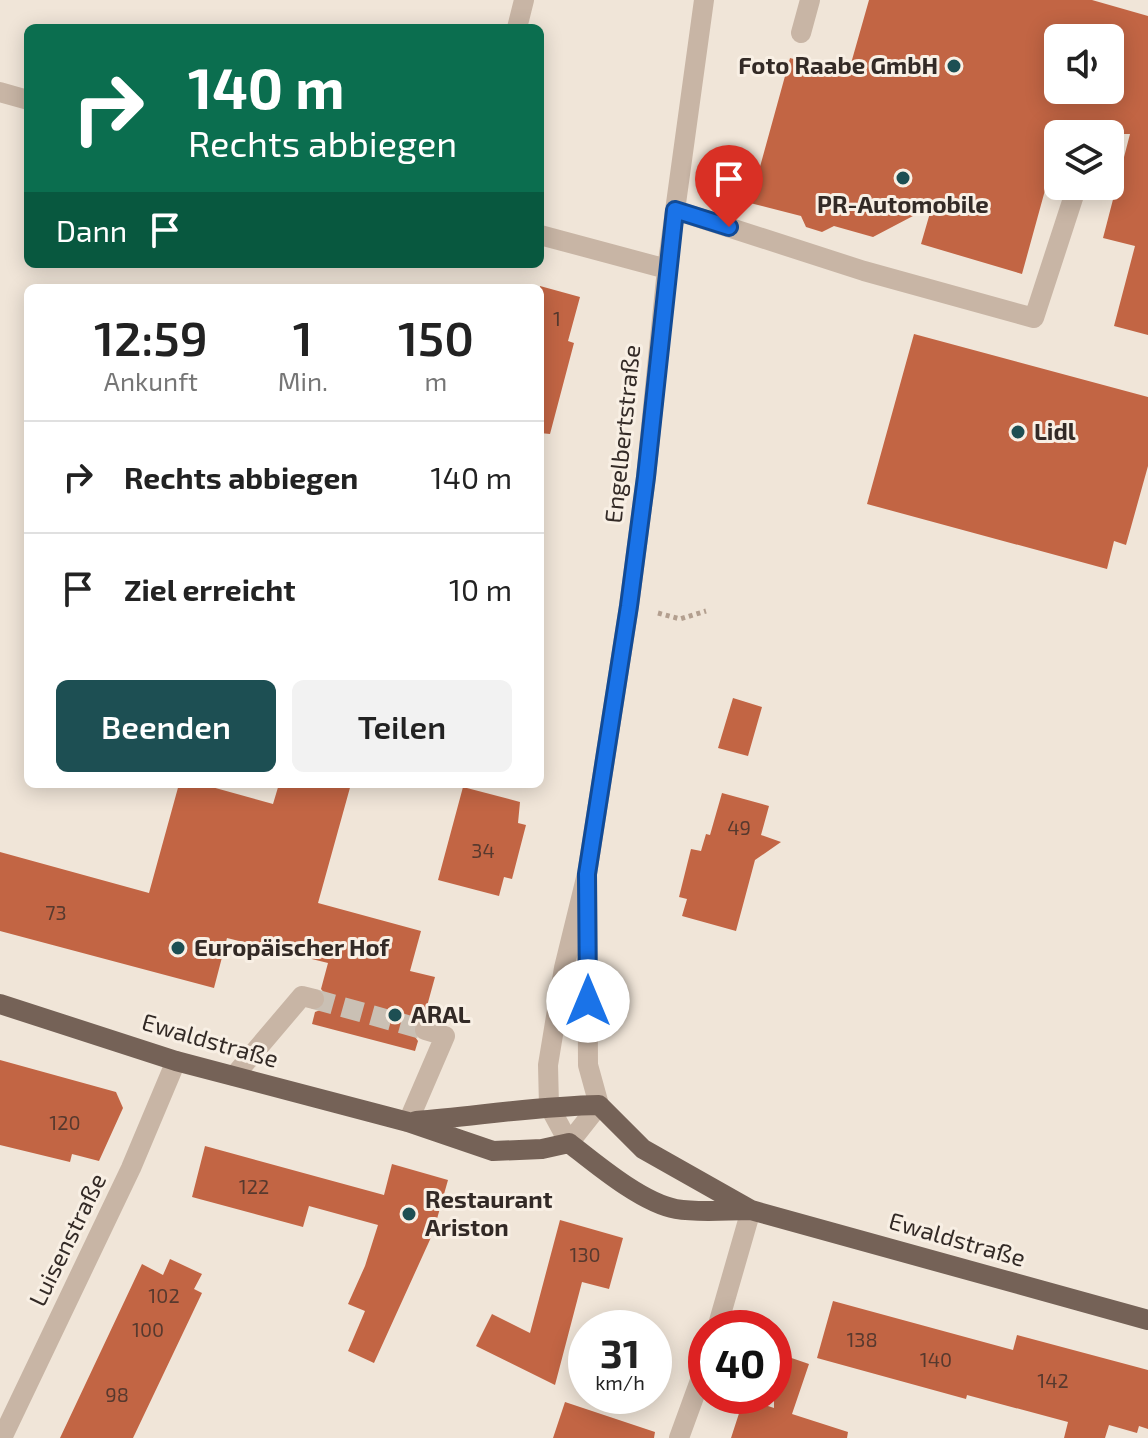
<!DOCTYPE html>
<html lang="de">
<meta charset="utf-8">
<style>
:root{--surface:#fff;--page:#f2f2f2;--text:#222;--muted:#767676;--line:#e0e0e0;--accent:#1d4f53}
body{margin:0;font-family:"Exo 2",sans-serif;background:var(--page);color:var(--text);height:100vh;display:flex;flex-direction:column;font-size:30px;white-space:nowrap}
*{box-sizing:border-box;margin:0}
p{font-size:26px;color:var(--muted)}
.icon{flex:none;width:44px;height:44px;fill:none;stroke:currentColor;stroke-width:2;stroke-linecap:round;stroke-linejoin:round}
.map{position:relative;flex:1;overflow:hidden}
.sheet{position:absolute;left:24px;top:284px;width:520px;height:504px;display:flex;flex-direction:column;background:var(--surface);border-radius:12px;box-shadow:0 4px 20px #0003}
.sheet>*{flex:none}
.hud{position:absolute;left:24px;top:24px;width:520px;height:244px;border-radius:12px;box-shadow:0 4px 20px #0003;background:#0b6e4f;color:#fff;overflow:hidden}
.tools{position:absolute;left:1044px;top:24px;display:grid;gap:16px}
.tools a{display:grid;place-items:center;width:80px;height:80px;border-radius:12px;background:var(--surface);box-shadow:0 4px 20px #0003;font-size:40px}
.speed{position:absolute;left:568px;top:1310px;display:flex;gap:16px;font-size:40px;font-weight:700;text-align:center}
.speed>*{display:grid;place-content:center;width:104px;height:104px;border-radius:50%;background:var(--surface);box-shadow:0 4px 20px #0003;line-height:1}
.speed small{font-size:20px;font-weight:400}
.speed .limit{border:12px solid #d22;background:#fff;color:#111}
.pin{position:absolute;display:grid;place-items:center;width:68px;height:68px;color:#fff;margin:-82px -34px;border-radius:50% 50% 50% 0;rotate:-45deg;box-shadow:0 0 8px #0007}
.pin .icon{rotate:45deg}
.me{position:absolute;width:88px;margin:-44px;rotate:0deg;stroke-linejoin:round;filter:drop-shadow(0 0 6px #0008)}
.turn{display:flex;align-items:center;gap:28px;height:168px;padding:0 32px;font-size:36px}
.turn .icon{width:104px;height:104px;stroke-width:2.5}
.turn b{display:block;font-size:56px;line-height:68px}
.then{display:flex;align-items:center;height:76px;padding:0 32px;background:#0003;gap:16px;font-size:30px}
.eta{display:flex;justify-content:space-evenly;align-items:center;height:136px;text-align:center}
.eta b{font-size:48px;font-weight:600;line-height:56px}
.button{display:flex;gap:16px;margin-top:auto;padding:16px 32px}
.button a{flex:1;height:92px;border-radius:12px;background:var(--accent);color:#fff;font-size:32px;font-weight:600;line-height:92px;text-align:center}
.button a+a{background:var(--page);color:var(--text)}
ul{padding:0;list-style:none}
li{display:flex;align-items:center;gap:24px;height:112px;padding:0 32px;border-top:2px solid var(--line)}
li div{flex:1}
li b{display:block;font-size:30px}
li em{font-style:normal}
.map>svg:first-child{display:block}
</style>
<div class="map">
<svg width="1148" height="1438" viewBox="0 0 1148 1438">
<rect width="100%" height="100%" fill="#f0e5d8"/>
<path fill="#c26544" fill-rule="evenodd" d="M869,0h223l56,16v319l-34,-9 21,-80 -32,-8 27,-104h-72v9l-36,131 -101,-30 11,-38 -59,31 -39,-11 -12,6 -16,-5 -5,-11 -51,-13 40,-145 58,16zM1058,38h52v52h-52z
M540,286l40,11 -12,44 6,2 -24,91 -10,-1z
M914,334l234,63v69l-22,79 -12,-4 -7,28 -240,-65z
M733,698l29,9 -14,49 -30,-8z
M179,784h22l72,20 6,-20h72l-33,119 103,28 -11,40 25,6 -11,40 -7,3 -5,7 1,7 5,7 -3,10 -103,-27 3,-12 8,-3 3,-6v-8l-5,-6 7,-26 -101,-25 -13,50 -214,-57v-79l149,41z
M463,787l57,15 -2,21 8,2 -14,54 -8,-2 -5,19 -61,-16z
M722,793l47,13 -8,29 20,7 -26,18 -19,71 -54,-15 5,-17 -8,-2 12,-48 10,2 5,-17 4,1z
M0,1060l116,32 7,16 -24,53 -27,-7 -2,8 -70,-17z
M205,1146l179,49 8,-31 56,16 -15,53 -59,130 -26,-12 17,-40 -17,-7 17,-38 13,-41 -69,-19 -6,21 -111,-30z
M560,1220l63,18 -14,51 -27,-7 -27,103 -79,-39 16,-32 38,19z
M170,1259l32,15 -8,15 8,4 -69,145h-73l82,-174 21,11z
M833,1301l180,49 4,-15 131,35v59l-9,-3 -2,7 -28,-8 -4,13h-41l4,-16 -101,-27 -1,4 -149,-41z
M774,1352l35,12 -17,50 56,18 -1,6h-116l13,-40 30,10z
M565,1402l90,30 -1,6h-101z"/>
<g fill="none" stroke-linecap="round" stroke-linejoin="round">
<path stroke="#cac0b4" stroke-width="20" stroke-dasharray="20 10" stroke-linecap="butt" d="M314,999l111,31"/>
<path stroke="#b39f8f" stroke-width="5" stroke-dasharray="4 4" stroke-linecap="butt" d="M658,613l22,6 26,-8"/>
<path stroke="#c8b5a5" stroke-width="20" d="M517,28l7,-28
M801,33l9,-33
M0,92l28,8
M675,210l189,61 170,47 43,-132
M540,235l127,34
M587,874l1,191 11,40 -30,38 -20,-37 -1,-41 16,-97 23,-94 42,-268 17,-129 21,-208 37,-269
M234,1076l68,-80 12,3
M408,1122l37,-86 -20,-6
M717,1328l34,-118
M2,1438l129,-270 45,-107
M679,1438l27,-74"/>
<path stroke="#756257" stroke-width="20" d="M0,1004l176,57 232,61 85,29 49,-2 27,-6c27,21 73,60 107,66 24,4 50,1 75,1
M416,1121c61,-5 122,-15 183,-16l44,44 108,61 397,110"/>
</g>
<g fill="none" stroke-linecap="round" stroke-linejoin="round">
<g stroke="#114b97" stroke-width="20">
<path id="route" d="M588,1001l-1,-127 42,-268 17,-129 29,-267 54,17"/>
</g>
<use href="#route" stroke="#1a73e8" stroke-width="14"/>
</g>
<g fill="#1d4f53" stroke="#f8efe4" stroke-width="3">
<circle cx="954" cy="66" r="8"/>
<circle cx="903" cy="178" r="8"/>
<circle cx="1018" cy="432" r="8"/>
<circle cx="178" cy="948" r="8"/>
<circle cx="395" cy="1015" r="8"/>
<circle cx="409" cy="1214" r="8"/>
</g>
<g text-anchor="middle" stroke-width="6" stroke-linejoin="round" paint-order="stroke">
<g font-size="20" fill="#57392e">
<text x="557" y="326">1</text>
<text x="739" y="835">49</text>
<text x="483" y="858">34</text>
<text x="56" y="920">73</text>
<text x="65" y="1130">120</text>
<text x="254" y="1194">122</text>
<text x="585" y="1262">130</text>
<text x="164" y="1303">102</text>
<text x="148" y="1337">100</text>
<text x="862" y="1347">138</text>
<text x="936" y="1367">140</text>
<text x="1053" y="1388">142</text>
<text x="117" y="1402">98</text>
</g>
<g font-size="24" font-weight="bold" fill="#332a26" stroke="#f8efe4" text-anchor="start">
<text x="938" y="74" text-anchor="end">Foto Raabe GmbH</text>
<text x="903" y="213" text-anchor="middle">PR-Automobile</text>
<text x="1034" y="440">Lidl</text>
<text x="194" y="956">Europäischer Hof</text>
<text x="411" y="1023">ARAL</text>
<text x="425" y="1208">Restaurant<tspan x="425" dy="28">Ariston</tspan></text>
</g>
<g font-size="24" fill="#332a26" stroke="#f8efe4">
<text transform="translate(623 434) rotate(-84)" y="8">Engelbertstraße</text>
<text transform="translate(210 1041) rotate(16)" y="8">Ewaldstraße</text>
<text transform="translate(68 1240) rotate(-64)" y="8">Luisenstraße</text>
<text transform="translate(957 1240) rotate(16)" y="8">Ewaldstraße</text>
</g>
</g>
</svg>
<div class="tools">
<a><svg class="icon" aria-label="sound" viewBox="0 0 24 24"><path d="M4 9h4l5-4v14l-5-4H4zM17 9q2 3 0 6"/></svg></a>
<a><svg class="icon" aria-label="layers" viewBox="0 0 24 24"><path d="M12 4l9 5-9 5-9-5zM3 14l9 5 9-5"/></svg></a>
</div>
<div class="speed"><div>31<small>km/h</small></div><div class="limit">40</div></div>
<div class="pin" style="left:729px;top:227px;background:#d93025"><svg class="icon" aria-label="arrive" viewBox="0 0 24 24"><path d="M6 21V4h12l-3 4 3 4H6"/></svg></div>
<svg class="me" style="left:588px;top:1001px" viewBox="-20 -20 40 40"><circle r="19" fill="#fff"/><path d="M0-13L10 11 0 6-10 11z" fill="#1a73e8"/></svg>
<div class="hud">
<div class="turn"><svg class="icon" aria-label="right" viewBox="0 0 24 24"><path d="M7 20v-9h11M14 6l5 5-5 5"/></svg><div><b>140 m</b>Rechts abbiegen</div></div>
<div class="then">Dann<svg class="icon" aria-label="arrive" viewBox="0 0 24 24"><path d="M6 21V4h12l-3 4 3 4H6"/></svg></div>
</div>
<section class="sheet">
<div class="eta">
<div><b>12:59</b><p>Ankunft</p></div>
<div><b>1</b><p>Min.</p></div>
<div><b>150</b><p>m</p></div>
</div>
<ul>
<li><svg class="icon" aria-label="right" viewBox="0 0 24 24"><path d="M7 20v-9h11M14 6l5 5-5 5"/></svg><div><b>Rechts abbiegen</b></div><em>140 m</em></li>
<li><svg class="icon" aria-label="arrive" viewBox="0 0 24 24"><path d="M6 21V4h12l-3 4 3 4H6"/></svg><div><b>Ziel erreicht</b></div><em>10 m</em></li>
</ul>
<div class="button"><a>Beenden</a><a>Teilen</a></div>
</section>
</div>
